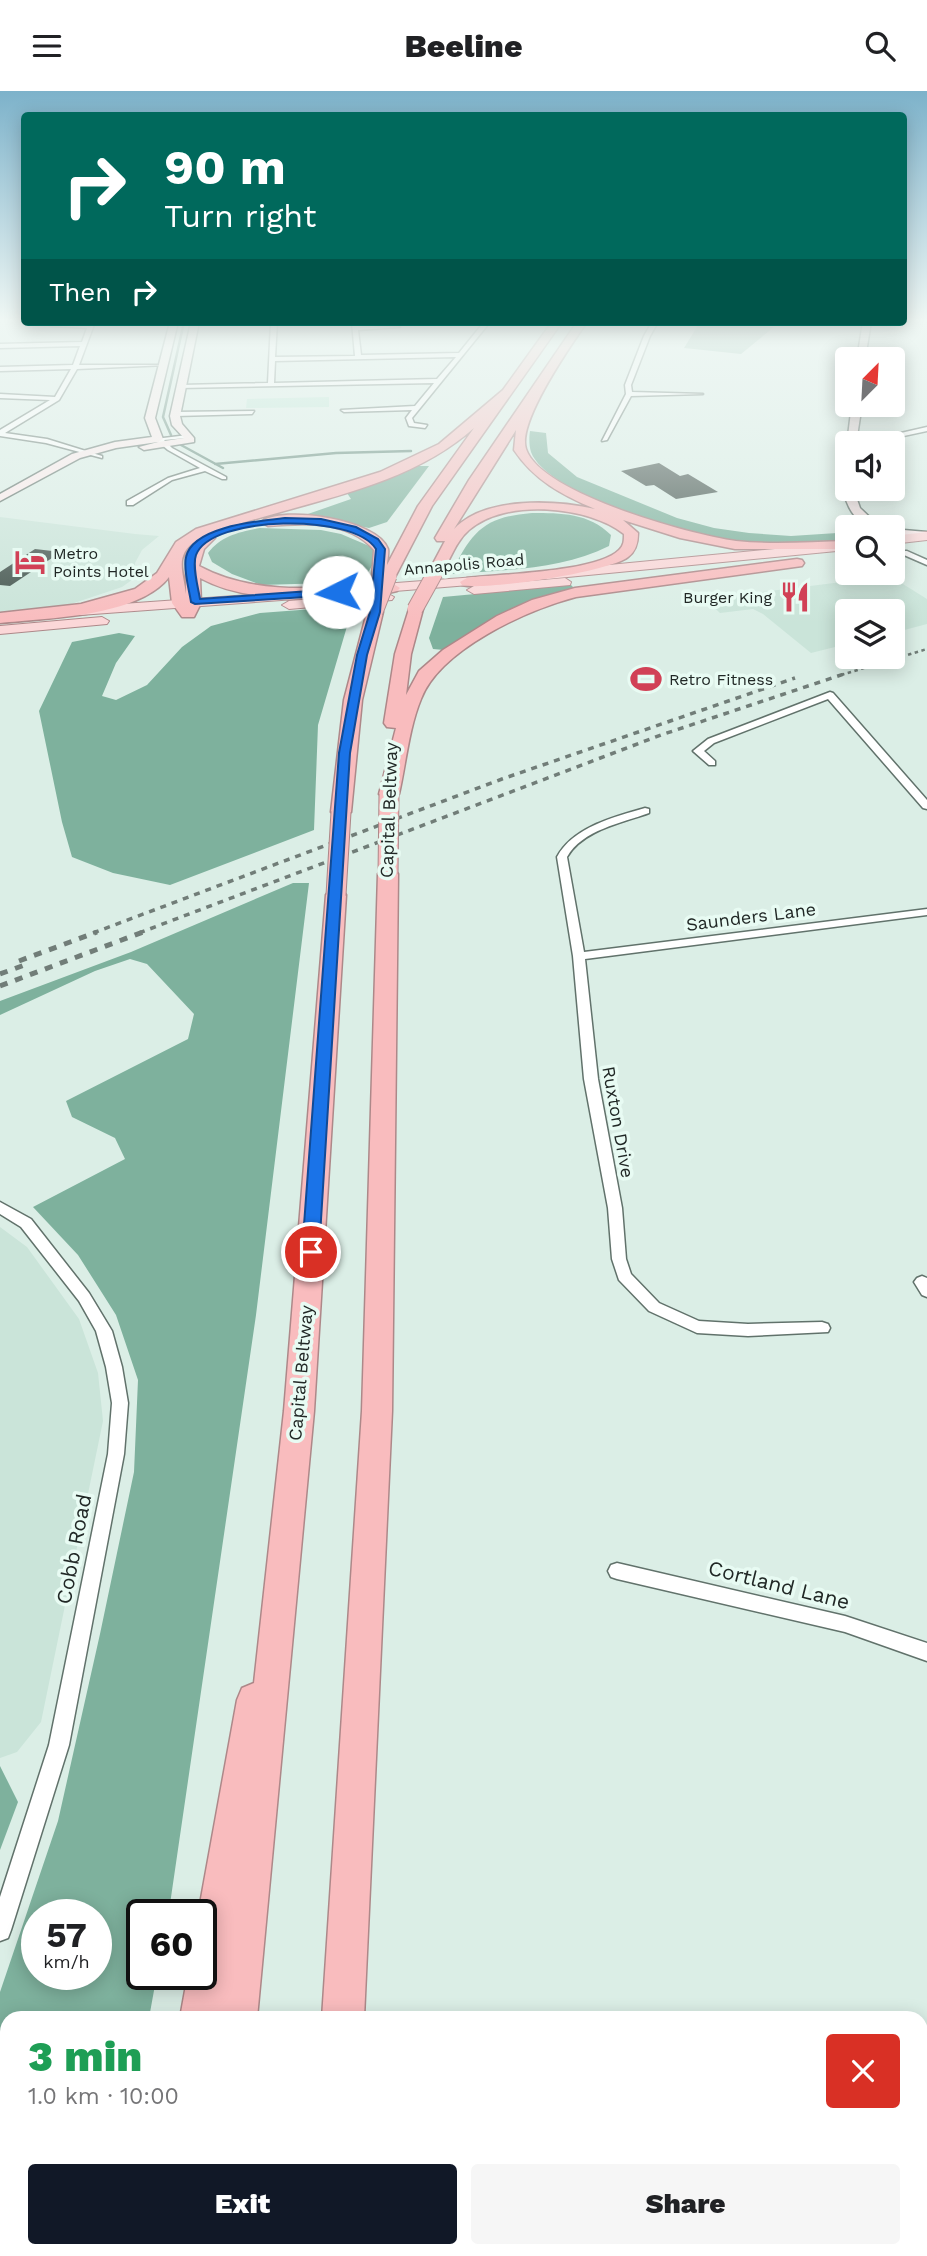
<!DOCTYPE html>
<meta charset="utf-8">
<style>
:root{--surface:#fff;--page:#f6f6f6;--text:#202124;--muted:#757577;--accent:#111827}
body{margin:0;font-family:"Work Sans",sans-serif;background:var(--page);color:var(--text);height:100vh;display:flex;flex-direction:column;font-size:26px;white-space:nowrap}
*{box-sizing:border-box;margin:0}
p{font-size:23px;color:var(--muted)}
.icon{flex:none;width:38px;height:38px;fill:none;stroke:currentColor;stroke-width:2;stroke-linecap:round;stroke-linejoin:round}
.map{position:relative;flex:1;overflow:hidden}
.sheet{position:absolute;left:0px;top:1920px;width:928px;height:247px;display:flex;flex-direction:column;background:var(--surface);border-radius:21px 21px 0 0;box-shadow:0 4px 18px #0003}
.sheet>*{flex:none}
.guide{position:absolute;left:21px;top:21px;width:886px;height:214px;border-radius:7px;box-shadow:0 4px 18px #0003;background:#00695c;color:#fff;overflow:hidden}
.needle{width:46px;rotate:24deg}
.controls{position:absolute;left:835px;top:256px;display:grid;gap:14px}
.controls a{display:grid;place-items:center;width:70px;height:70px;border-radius:7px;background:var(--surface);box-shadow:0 4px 18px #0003;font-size:35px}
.speed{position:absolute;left:21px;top:1808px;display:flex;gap:14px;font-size:35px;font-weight:700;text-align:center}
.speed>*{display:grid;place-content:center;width:91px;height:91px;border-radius:50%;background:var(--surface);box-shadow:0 4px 18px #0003;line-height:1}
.speed small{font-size:18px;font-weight:400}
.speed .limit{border:4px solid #111;border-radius:10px;background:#fff;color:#111}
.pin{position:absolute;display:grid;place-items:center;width:60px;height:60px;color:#fff;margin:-30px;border:4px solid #fff;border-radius:50%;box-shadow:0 2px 7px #0007}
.me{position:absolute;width:77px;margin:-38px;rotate:266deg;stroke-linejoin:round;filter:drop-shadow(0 0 5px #0008)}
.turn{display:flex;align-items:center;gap:24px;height:147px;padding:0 28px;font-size:32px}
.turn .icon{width:91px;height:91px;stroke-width:2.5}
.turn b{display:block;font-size:49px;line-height:60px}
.then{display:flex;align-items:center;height:66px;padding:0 28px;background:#0003;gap:14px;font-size:26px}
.round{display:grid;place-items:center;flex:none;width:74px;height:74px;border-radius:7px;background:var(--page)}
.summary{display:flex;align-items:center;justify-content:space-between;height:119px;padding:0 28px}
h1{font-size:42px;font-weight:800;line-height:52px;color:#1e9e55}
.button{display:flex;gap:14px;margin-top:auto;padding:14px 28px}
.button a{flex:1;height:80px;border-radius:7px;background:var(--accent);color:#fff;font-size:28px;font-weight:800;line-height:80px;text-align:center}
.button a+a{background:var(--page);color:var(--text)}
header{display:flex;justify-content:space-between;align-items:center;height:91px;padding:0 28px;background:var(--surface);font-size:32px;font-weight:800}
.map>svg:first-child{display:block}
</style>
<header><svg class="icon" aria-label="menu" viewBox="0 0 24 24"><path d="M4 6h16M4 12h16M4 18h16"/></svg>Beeline<svg class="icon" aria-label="search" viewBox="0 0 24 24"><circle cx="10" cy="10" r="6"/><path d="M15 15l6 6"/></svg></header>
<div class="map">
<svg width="927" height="2165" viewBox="0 0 927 2165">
<rect width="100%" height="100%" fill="#dbeee6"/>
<path fill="#cae4d9" d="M0,426l135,17 24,2 -17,14 -7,13 1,14 -14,10 -60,20 -62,5z
M890,485l37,23v25l-34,9 -1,-22h-45v33l-36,9 -48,-39 -10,-5 -33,4 -15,-14z
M0,1136l27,20 52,72 19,54 5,48 -62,301 -24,30 -17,6z"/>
<path fill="#bbe5d4" d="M329,306v10l-83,1 1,-9z"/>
<path fill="#7eb19d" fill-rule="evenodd" d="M700,231l74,5 -33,27 -57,-6z
M530,340l16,2 2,20 29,24 100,41 37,10 35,5 42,3 46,-3 9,7c-37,3 -75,6 -112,1 -43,-5 -188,-47 -203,-89 -2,-6 -2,-15 -1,-21z
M417,375h12l-42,56 -18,6 -64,-13 46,-16 -4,-6z
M532,422c29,0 57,0 79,22l-2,11c-49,24 -104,24 -158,28 21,-43 33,-57 81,-61z
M260,437l61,2 20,4 33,14 1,12 -12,22 -102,3 -29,-11 -20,-12 -4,-9c13,-17 31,-21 52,-25z
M571,494l4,4 -131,61 -11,-1 -4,-11 14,-41z
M353,515l-35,119 -4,105 -144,55 -57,-12 -41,-16 -10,-35 -23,-111 33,-69 47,-9 16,3 -19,27 -14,33 14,4 31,-15 35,-38 29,-21 49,-13z
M293,792h16l-53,432 -87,596v3l-27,1v59h15l-8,44h-142v233h98l-1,5h-104v-264l58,-171 42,-187 34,-162 4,-92 -22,-65 -38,-60 -45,-48 92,-48 -10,-21 -43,-21 -6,-16 122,-62 6,-25 -47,-50 -17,-5 -35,12 -95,44v-14l131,-49zM37,1824h59v59h-59z
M0,1675l18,36 -18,48z"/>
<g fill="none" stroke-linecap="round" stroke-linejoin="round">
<path stroke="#618779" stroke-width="2.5" d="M171,344l-8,-18 21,-95
M181,354l42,23
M215,373l121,-11 75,-2"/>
</g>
<path fill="#45554f" d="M659,372l21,13 8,-2 30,18 -42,7 -22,-14 -8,1 -25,-15z
M35,458l26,3 -51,34 -10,-1v-13z"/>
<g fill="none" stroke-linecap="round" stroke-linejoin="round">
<g stroke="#61726b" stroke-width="3">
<path id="street" d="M89,231h6l-16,43h88l-90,4 -18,31 -54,33 42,6 55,17v2l-56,-15 -46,-7v-6l50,-30 -50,-2v-4l55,3 16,-28 -71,2v-4l73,-2 7,-19 -80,2v-4l82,-2 5,-14 -36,-2 37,-2z
M271,231h6l-2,35 80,-1 -3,-34h6v4l42,1 -42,3 3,25 98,-2 25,-31h6l-78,96 2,5 13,2 -2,3 -16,-2 -3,-8 6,-8 -68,2 -3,-2 74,-4 19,-23 -255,5 2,-3 87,-2zM456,266l-19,22 -163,4 1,-22z
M652,231h6l-8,14 -19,49 1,7 71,2 -72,2 -24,44 -5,1 24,-47 -1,-9 19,-49z
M254,320l-2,3 -77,2 -3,-2 3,-2z
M927,336v4l-56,12h-14z
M188,344l-2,3 -22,2 8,8 54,29v2h-4l-17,-8 -33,9 -39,25h-6v-4l41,-23 32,-10 -32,-18 -13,-11z
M907,460l20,9v5l-23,-10v-4z
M830,601l3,1 94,107v9l-4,-1 -95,-109 -114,44 -10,8 11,10v4h-6l-16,-14 15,-12z
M645,717l4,1v4c-27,10 -67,17 -82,44l17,95 343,-43v6l-342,44 13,120 24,129 4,51 5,15 28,29 40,18 49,3 74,-2 6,2 2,4 -2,4 -80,4 -51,-3 -48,-22 -30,-31 -7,-21 -4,-51 -24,-129 -11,-123 -16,-99c16,-30 57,-40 88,-49z
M0,1111l31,17 58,74 23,38 10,36 6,36 -4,51 -55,291 -58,185 -3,8 -8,3v-44l49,-152 59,-291 4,-51 -6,-36 -10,-36 -17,-30 -58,-74 -21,-13z
M922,1185l5,2v19l-5,-2 -8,-13 3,-4z
M617,1472l228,53 82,27v18l-82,-29 -228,-53 -6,-2 -3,-6 3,-6z"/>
</g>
<g stroke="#61726b" stroke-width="3">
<path id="secondary" d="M170,231h8l-23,96 8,21 -5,3 26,-4 -12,-13 -2,-9 21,-94h8l-19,94 2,8 12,14v4l-50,8 -5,-3 19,-5 -42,6 -36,10 -80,43v-7l72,-40 43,-12 37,-5 -7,-19z
M863,231h8l-6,37h-8z
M852,313h10l-6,39 -9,1z
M847,375v22h6l7,20 20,19c-30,0 -39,-32 -38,-58z
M892,438l35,3v6l-35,-3z"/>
</g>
<g stroke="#ad8889" stroke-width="2">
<path id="primary" d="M927,441v8l-35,4v-8z
M847,451v8l-300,29 -6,-4 6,-4z
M489,485l6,4 -1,3 -124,10 -7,-4 7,-4z
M565,487l6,4 -1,3 -96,9 -7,-4 7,-4z
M304,500l7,4 -2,3 -229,17 -7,-4 7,-4z
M387,502l7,4 -2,3 -103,9 -7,-4 7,-4z
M102,526l7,4 -2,3 -107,10v-8z"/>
</g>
<g stroke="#ad8889" stroke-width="3">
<path id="highway" d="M552,231h10l-130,184 -38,73 -20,1 -2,-3 2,-27c-26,-30 -70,-27 -106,-24l-7,-4c20,-17 117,-3 127,27 1,4 -1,12 -1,16l31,-59 56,-78c-72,64 -178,74 -265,106l6,4 -11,11 -5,17c60,32 127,21 193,17l8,5 -3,3c-13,4 -29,3 -43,4 -50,3 -108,8 -154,-17l1,25 -7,14h-12l-10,-14 -3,-26c-31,40 -122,41 -169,46v-10l81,-9 54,-15 22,-16 19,-31 20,-13 184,-57 59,-28 64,-54zM197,449l-11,15v39c-3,-24 -12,-39 11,-54z
M577,231h10c-16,23 -70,100 -61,127 15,45 166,86 210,92 36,4 74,1 111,0v8h-112l-55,-11 -57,-18 15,13c0,10 -2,18 -10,24 -19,15 -143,34 -166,28l-2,-3 7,-4c33,-4 130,-6 152,-28 5,-5 5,-9 5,-16 -35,-28 -119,-36 -155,-4 -14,12 -19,31 -29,46h-10l-2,-3 17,-32h-8l-2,-3 34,-58zM516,339l-2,20c20,30 48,45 81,59 -40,-9 -110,-13 -141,20z
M797,468l5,1 2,3 -2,3 -226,31c-49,13 -136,52 -155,102 -12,29 -15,64 -22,95l-10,6 -10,-6 17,-66 -9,-1 -3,-4 11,-69 15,-48 5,-2 8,5 -12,45 -5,41 13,-24 24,-21 54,-34 35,-16 43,-12z
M375,516l8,5 -21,88 -11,112 -10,6 -10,-6 13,-112 23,-88z
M388,777l7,2 3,4 -6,537 -28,607h-42l40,-607 16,-537 3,-4z
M336,798l7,2 3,4 -32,516 -57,607h-77l8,-44h13v-59h-3l39,-215 5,-12 12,-5 30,-272 42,-516 3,-4z
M0,1953l7,3v44l-7,-3z
M138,2160h46l-1,5h-46z
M187,2160h76l2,5h-78z
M304,2160h77v5h-77z"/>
</g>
<use href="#street" fill="#fff" fill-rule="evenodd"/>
<use href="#secondary" fill="#fdebec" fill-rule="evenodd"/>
<use href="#primary" fill="#fbd7d8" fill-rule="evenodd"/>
<use href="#highway" fill="#f9bcbe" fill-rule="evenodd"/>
<path stroke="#717d78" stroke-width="2.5" stroke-dasharray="3.5 3.5" stroke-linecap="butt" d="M841,584l86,-26"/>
<path stroke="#717d78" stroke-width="3.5" stroke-dasharray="6 6" stroke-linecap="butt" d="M93,842l409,-154 293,-101
M139,842l522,-198 186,-62"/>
<path stroke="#717d78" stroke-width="5" stroke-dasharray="8 8" stroke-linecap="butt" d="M19,870l78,-29
M0,883l30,-11
M0,895l143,-54"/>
<g stroke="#ad8889" stroke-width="17" stroke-linecap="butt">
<path id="highway-bridge-far1" d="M415,518l20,-36
M375,521l14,-36"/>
</g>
<g stroke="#ad8889" stroke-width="21" stroke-linecap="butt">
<path id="highway-bridge" d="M388,783l1,-80
M336,804l5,-83"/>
</g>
<use href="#highway-bridge-far1" stroke="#f9bcbe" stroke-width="15"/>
<use href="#highway-bridge" stroke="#f9bcbe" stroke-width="19"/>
</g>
<linearGradient id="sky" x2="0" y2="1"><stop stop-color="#7db2ca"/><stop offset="0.43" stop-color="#eff7f4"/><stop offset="1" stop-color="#eff7f4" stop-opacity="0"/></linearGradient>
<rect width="927" height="533" fill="url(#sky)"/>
<path fill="#1a73e8" stroke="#114b97" stroke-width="2" d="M285,427l36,1 35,8 22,12 7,10 -5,63 -13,43 -17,98 -31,499 -8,6 -9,-6 37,-499 18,-98 13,-43 6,-63c-22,-36 -165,-34 -180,6 -4,11 2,32 4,44l138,-10 5,3 -5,3 -143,9 -4,-2c-2,-13 -8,-33 -5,-45 7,-31 73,-36 99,-39z"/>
<defs>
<g id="hotel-bare" transform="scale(2.415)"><path d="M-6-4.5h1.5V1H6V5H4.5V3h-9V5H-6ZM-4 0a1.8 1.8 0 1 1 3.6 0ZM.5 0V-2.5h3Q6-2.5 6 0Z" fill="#d14156" stroke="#e8fbf3" stroke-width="2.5" paint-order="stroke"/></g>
<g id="restaurant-bare" transform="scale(2.415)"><path d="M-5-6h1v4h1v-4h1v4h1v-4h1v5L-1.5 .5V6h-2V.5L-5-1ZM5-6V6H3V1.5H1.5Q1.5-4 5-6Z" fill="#d14156" stroke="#e8fbf3" stroke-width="2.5" paint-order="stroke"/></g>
<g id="stadium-bare" transform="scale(2.415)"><path d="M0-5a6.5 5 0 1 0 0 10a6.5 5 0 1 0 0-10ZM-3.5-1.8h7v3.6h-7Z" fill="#d14156" stroke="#e8fbf3" stroke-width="2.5" paint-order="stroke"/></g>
</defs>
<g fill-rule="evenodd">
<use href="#hotel-bare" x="30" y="471"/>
<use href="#restaurant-bare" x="795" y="506"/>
<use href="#stadium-bare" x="646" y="588"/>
</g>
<g text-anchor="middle" stroke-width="7" stroke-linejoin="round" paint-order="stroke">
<g font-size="16" fill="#212826" stroke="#e8fbf3" text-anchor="start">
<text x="53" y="468">Metro<tspan x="53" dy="18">Points Hotel</tspan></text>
<text x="772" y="512" text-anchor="end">Burger King</text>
<text x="669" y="594">Retro Fitness</text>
</g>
<g font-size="16" fill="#212826" stroke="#e8fbf3">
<text transform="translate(464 473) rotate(-5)" y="6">Annapolis Road</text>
</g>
<g font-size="18" fill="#212826" stroke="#e8fbf3">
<text transform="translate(389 719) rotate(-88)" y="6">Capital Beltway</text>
<text transform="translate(751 826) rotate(-7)" y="6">Saunders Lane</text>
<text transform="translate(618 1031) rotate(80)" y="6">Ruxton Drive</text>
<text transform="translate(301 1282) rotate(-85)" y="6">Capital Beltway</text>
</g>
<g font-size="21" fill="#212826" stroke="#e8fbf3">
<text transform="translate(74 1458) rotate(-79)" y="7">Cobb Road</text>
<text transform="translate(779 1494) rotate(14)" y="7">Cortland Lane</text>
</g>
</g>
</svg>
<div class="controls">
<a><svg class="needle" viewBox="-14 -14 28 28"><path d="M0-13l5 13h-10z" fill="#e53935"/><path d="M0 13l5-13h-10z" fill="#757577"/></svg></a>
<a><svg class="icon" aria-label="sound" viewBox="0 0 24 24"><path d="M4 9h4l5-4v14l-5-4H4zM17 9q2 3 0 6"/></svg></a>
<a><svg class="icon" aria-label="search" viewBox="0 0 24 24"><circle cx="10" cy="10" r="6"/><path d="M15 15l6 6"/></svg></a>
<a><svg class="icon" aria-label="layers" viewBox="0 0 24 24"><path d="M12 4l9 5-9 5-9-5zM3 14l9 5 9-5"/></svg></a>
</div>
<div class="speed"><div>57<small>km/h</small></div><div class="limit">60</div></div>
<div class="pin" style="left:311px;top:1161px;background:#d93025"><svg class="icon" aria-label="arrive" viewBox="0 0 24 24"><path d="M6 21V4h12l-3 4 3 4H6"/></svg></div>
<svg class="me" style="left:338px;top:501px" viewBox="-20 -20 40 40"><circle r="19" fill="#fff"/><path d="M0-13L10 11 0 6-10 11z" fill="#1a73e8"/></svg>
<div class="guide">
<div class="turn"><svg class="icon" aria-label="right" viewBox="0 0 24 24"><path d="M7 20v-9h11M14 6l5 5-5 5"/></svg><div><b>90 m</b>Turn right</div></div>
<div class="then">Then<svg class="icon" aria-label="right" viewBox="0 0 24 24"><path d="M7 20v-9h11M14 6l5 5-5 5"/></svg></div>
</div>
<section class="sheet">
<div class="summary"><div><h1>3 min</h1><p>1.0 km · 10:00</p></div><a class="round" style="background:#d93025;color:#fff"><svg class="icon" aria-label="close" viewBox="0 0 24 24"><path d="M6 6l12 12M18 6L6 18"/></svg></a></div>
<div class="button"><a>Exit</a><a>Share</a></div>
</section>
</div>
